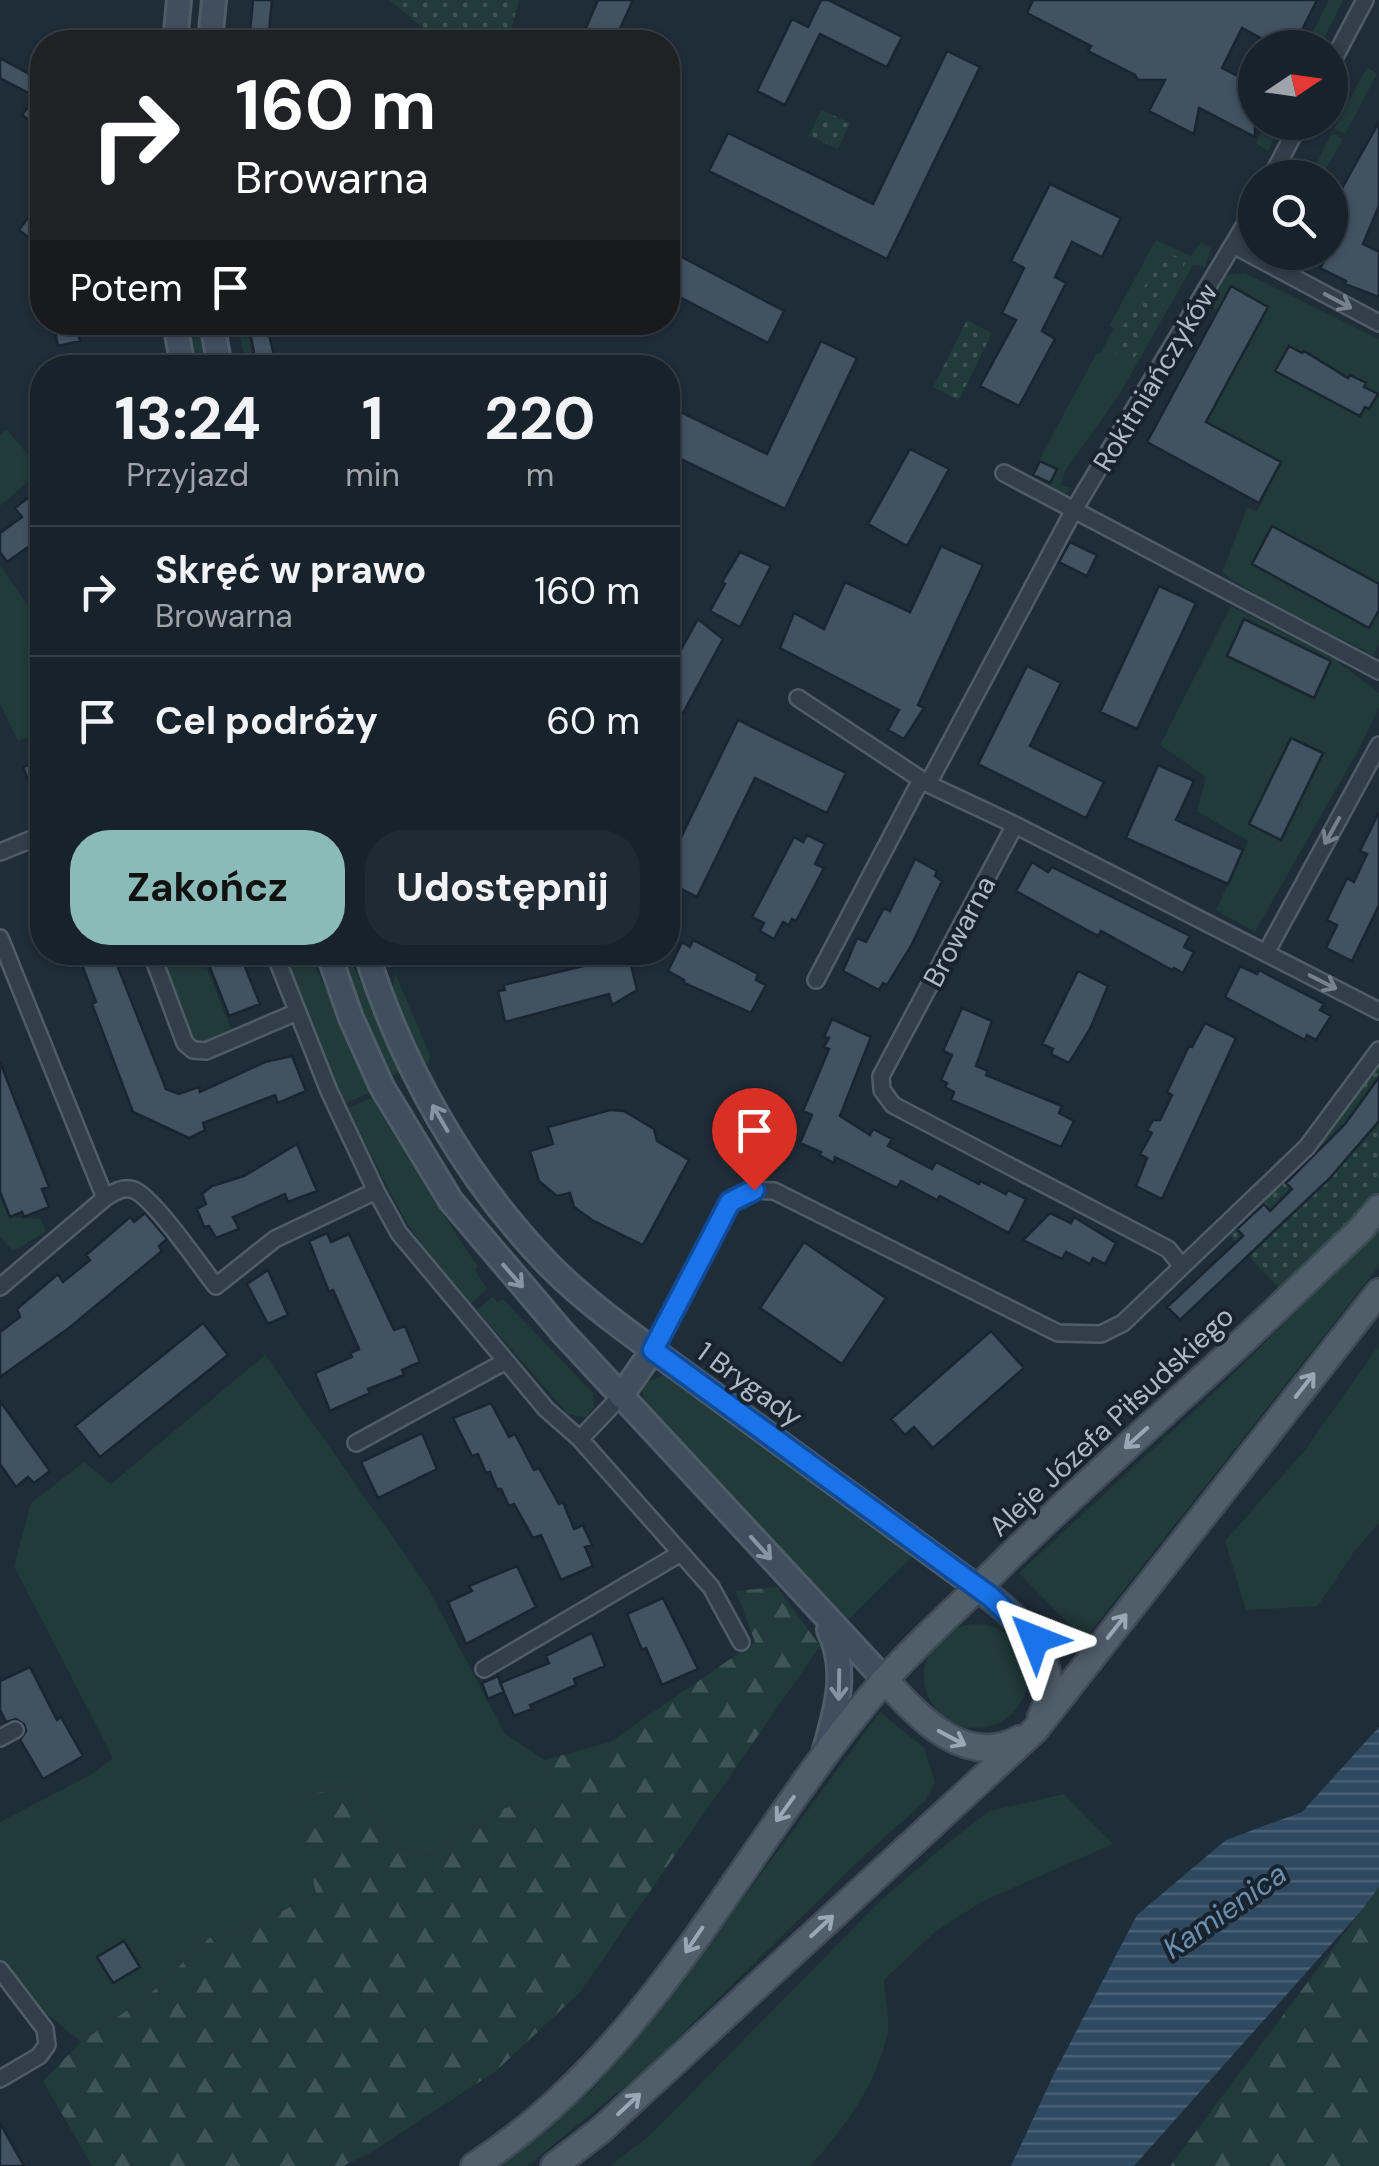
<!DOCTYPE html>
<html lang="pl">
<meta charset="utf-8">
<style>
:root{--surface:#17222b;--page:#202a33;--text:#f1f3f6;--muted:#9ea4a9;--line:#363f47;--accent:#8bbbb9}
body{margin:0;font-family:"DM Sans",sans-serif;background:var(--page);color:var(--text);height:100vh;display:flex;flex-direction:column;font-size:38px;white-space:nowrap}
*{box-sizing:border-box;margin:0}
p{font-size:32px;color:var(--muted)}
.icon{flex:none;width:55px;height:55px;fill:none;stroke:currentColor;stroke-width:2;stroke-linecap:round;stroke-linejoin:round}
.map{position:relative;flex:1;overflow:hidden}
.side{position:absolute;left:30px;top:355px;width:650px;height:610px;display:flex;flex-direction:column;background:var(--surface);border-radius:40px;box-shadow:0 2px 8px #0004,0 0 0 2px var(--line)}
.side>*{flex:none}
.guide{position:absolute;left:30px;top:30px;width:650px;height:305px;border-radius:40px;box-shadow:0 2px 8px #0004,0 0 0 2px var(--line);background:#202124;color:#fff;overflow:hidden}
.needle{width:65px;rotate:77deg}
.tools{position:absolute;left:1238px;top:30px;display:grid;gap:20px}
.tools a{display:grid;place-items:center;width:110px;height:110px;border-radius:50%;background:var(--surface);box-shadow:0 2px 8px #0004,0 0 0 2px var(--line);font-size:50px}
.pin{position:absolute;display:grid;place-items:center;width:85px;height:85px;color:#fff;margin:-102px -42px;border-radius:50% 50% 50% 0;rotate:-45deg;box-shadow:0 0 10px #0007}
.pin .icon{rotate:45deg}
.me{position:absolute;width:110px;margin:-55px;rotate:315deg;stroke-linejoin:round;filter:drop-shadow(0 0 8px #0008)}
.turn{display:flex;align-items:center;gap:35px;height:210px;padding:0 40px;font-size:45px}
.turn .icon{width:130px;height:130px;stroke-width:2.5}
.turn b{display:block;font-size:70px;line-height:85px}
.then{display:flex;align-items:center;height:95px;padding:0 40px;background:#0003;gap:20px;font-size:38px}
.eta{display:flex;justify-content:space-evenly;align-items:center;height:170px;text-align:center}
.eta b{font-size:60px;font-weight:700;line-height:70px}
.action{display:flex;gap:20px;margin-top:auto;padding:20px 40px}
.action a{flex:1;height:115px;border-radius:40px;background:var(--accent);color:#111;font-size:40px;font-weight:700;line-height:115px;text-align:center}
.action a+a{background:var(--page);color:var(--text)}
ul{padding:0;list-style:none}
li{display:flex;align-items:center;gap:30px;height:130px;padding:0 40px;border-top:2px solid var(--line)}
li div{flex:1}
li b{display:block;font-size:38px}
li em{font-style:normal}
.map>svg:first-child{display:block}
</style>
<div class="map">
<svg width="1379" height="2166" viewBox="0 0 1379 2166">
<defs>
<pattern id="forest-firs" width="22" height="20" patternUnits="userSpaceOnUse" patternTransform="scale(2.5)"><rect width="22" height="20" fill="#213a3a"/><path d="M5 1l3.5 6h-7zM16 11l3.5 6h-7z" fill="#3f5455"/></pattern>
<pattern id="park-dots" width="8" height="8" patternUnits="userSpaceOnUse" patternTransform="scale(2.5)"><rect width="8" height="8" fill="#213a3a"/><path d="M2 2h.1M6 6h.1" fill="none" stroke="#3f5455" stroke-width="1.8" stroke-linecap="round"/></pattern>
<pattern id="water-rules" width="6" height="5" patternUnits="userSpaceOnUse" patternTransform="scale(2.5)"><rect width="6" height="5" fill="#2f4960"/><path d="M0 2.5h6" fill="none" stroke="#4a6175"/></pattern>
</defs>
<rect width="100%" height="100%" fill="#1f2d39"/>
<path fill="#213a3a" d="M1329,0h14l-23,47h-15z
M1367,67l10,7 -32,60 -11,-5z
M1266,123h16l-14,28 -12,-8z
M1332,133l11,6 -22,38h-12z
M1156,240l35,16 10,-14 10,6 -6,19 -12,-2 -74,130 -54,76 -4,15 11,2 -9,8 -35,-15 68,-127h4l14,-26 -5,-2z
M1245,273l134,66v305l-6,11 -100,-50 -51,-32 25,-65 10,3 24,-48 -75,-41 25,-135 -14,24 -9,-6 17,-30z
M187,323h11l8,44h-12z
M236,323h9l11,44h-9z
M6,429l36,41 -42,36v-70z
M0,565l42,61v119l-7,-10 -17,6 -18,-37z
M1231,606l105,54 43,33v14l-19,40 -105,185 -39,-22 32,-69 -51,-30 9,-34 -46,-32z
M159,953h42l30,76 -28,13 -13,-3z
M280,953h29l64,138 -31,14z
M339,953h8l55,118 -13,6z
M395,973l35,82 -1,7 -4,3 -33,-72z
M376,1096l59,106 43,65 -3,3 12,19 -17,16 -43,-51 -26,-41 -54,-105z
M0,1192l10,25 31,2 5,13 -33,19 -13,-14z
M1379,1230v36l-295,374 -65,-67 202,-187z
M493,1296l4,6 6,-3 90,94 1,14 -8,11 -18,-4 -91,-104z
M1379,1345v178l-26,30 -35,53 -72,4 -21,-69 81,-92z
M265,1355l162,231 78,148 40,26 6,40 -51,9 -69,47 -36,-9 -40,-60 -60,9 21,97 -71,38 -36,7 -61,58 -67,46 -32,-26 -49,-57v-137l94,-49 19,-15 -99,-192 17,-63 53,-41 27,22z
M663,1375l9,1 241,180 -66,65 -204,-220 -1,-11 3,-7z
M924 1676a52 52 0 1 1 104 0a52 52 0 1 1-104 0Z
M880,1712l44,36 11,34 -10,19 -59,53 -223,218 -116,94h-28l92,-75 60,-68z
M1064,1794l49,50 -130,57 -48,31 -51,48c1,18 7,40 3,56 -12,51 -43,93 -77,130h-200l39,-30 229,-233 61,-53 50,-39z"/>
<path fill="url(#forest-firs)" d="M777,1587l43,59 -240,346 -84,79 -126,82 -27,13h-251l-49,-85 38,-39 67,-46 61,-58 36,-7 71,-38 -22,-97 61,-9 40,60 36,9 69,-47 50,-9 -5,-40 65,-18 145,-100 -19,-51z
M1379,1887v279h-209l191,-255z"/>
<path fill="url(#park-dots)" d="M389,0h130l-11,42h-68z
M821,110l29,13 -12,26 -29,-13z
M1163,252l24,8 -55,103 -22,-13z
M967,320l25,13 -33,67 -26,-13z
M1379,1046v148l-91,104 -66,-71 85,-80z"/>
<path fill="url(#water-rules)" d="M1379,1727v160l-18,24 -227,255h-123l43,-92 83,-159 89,-75 76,-28z"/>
<path fill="#425261" stroke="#1a2530" stroke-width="2.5" d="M253,0h19l-4,42h-19z
M598,0h35l-19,42h-34z
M821,0h7l74,37 -15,30 -67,-33 -35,71 -28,-14 35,-72 16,8z
M1033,0h284l-24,48h-14l-37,-20 -20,40 33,17v52l-56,-29 -5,26 -45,-23 16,-31h-27l-3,-5 -47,-24 3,-5 -64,-33z
M947,51l33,16 -93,192 -178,-88 19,-38 145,71z
M0,58l42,23v48l-20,-14 14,-18 -36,-19z
M1379,122v84l-16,38 16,8v45l-34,-13 1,-3 -26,-13 10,-16v-29l8,-13 -6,-4z
M1050,184l71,34 -19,39 -30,-15 -17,35 11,6 -24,48 13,8 -36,67 -39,-20 36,-66 -14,-7 22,-45 -13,-7z
M42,198v50l-23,-18z
M676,254l108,57 -16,32 -100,-52v-20z
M1231,286l37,21 -62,115 75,40 -22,41 -112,-61z
M53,322h23l4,19 -22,5z
M248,322h18l11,46h-20z
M821,341l36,17 -72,151 -117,-56v-47l99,48z
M1289,346l13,7 2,-2 44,27 2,-3 16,8 -2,4 14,7 -9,15 -4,-2 -5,9 -85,-45z
M910,449l39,20 -42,77 -39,-22z
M1040,461l17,8 -7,14 -17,-8z
M42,487v50l-35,25 -7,-10v-19l22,-16 -7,-9z
M1272,526l107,58v26l-10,18 -117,-64z
M1070,542l27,13 -10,21 -28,-14z
M941,546l42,19 -65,140 6,3 -20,31 -16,-9 11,-20 -119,-62 14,-35 30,16 21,-47 65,30z
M740,552l31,14 -31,61 -30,-16 15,-27 -3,-2z
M1159,586l37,17 -59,126 -37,-17z
M698,619l25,20 -40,74 -15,-8v-19l6,-12 -5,-3z
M1244,619l87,42 -17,37 -87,-42z
M1027,666l34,17 -31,63 74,36 -18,36 -108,-54z
M738,720l108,53 -19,40 -72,-35 -58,119 -29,-15v-18z
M1291,738l32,15 -42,87 -32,-16z
M38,762l4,11 -1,41 -18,-47z
M1158,765l36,16 -18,39 67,30 -15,34 -102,-46z
M1379,812v93l-27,56 -26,-13 11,-23 -10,-5 20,-42 7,4 13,-28 -7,-3z
M807,835l18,9 -10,20 9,4 -28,53 -4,-2 -3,6 -6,-3 -9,17 -14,-8 4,-8 -12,-6 42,-80 9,5z
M915,859l22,12 -2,5 7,5 -31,65 -24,39 -4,-2 -4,7 -36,-19 14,-33 9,4 18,-34 6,3z
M1032,862l16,10 4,-5 138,69 -6,11 10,5 -11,21 -9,-5 -2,2 -71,-39 -3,5 -82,-45z
M693,940l65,34 -2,6 10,5 -15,28 -67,-30v-3l-16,-9 14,-29 8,5z
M77,952h35l54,137 13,5 20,-7 1,5 65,-30 27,-6 14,35 -28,12 -3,-8 -72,28 2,7 -16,8 -56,-26 -41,-108 4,-2z
M204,952h35l21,52 -31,12z
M618,958l2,5 10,-2 7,29 -25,15 -3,-11 -104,28 -7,-31 7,-1 -2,-5z
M1240,966l17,8 2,-4 65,34 -4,6 11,6 -15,24 -9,-5 -2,5 -80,-43z
M1078,971l30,15 -18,43 -21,34 -18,-9 2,-5 -11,-5z
M962,1008l30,13 -16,45 12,5 -2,4 76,31 -3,7 15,8 -13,26 -110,-47 3,-8 -9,-5 2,-4 -6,-3 11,-25 -9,-4z
M832,1019l39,18 -31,79 30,19 3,-6 19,10 -4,7 44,23 4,-7 43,22 1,-3 26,13 2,-4 18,9 -17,34 -69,-37 -3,4 -36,-19 -4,7 -62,-31 -1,6 -15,-8 2,-3 -21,-9 12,-28 -9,-4 26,-62 -5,-2 5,-9 -5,-1z
M1205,1023l31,15 -74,161 -26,-13 11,-28 -7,-4 12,-21 -5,-3 6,-10h7l12,-25 -5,-3 22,-46 3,1z
M0,1062l49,125 -7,2 7,18 -25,10 -2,-5 -12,5 -10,-25z
M1379,1077v44l-50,58 -149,141 -13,-13 76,-71 -6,-7 27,-25 6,7 22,-22 -6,-6 59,-59z
M610,1110l14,1 30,18 3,12 32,19 -46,85 -51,-25 -18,-13 -4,-14 -13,3 -18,-15 -9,-30 23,-7 -5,-17z
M297,1144l20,47 -29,11 -3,-8 -52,23 6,12 -23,9 -7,-12 -5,1 -7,-18 9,-5 -4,-10 10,-8 32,-10z
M145,1213l22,26 -8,7 3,5 -93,77 -69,49v-45l20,-15 -3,-8 41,-35 5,8 27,-22 -4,-5 44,-38 4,5z
M1050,1213l21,10 3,-6 42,26 -11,21 -12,-6 -3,6 -24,-12 -4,7 -39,-19z
M327,1233l4,9 18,-8 45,96 11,-4 15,36 -18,8 2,5 -36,14 2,4 -40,18 -15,-38 37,-16 -2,-4 9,-4 -26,-59 -4,2 -20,-51z
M804,1242l82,56 -44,66 -82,-56z
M268,1270l20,45 -20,9 -21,-40z
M203,1323l25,32 -128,102 -25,-31z
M991,1331l33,37 -91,80 -19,-21 -9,8 -14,-16z
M0,1401l50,70 -16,12 -6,-6 -12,10 -16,-23z
M491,1403l18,34 6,-3 19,36 5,-2 20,36 4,-2 11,27 9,-4 9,20 -7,2 8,19 -32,14 -20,-45 -8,3 -19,-34 -5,2 -8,-17h-4l-7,-17 -4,1 -8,-19 -6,2 -19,-38z
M422,1433l15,36 -59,29 -17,-36z
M517,1566l19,41 -70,37 -18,-42 24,-11 -3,-5z
M663,1598l35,71 -36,16 -16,-37 -4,2 -15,-36z
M592,1633l13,33 -31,13 2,6 -46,20 2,4 -18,7 -14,-33 49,-20 -3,-7z
M30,1667l27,53 4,-3 22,39 -40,23 -23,-39 6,-9 -2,-7 -8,-5 -10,3 -6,-12v-29z
M498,1676l6,16 -16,7 -6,-16z
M124,1941l16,26 -27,16 -16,-26z
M0,2123l24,43h-24z"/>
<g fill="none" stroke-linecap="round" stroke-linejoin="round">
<g stroke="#505c67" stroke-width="20">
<path id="street" d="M1330,66l35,-66
M1271,178l29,-56
M1235,246l144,77
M1004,473l375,198
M798,698l130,86
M1015,825l-87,-41 147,-276 180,-300
M0,852l42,-17
M0,938l105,260 -105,89
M151,952l34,91 8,7 13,1 91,-39
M274,952l55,139 47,100
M1266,953l113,-208
M816,980l105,-200
M105,1198c8,-5 18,-12 29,-8 20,8 66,76 82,96l59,-47 101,-48 23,42 147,176 34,30 41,-43
M1181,1265l-13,-16 -275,-144 -11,-15 -1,-14 134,-251 364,186
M653,1350l77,-148 24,-12 20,1 284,142 43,1 22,-11 184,-176 72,-97
M580,1439l131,148 30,55
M356,1443l150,-82
M484,1669l197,-116
M0,1738l15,-8
M0,1970l45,59 2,16 -8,11 -39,23"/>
</g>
<g stroke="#505c67" stroke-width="28">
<path id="secondary" d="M175,42l4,-42
M210,42l4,-42
M175,322l8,46
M212,322l8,46
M328,952l23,66 31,69 69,114 112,132 322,347
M366,952c36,115 99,226 182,312 45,46 103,84 154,122 92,68 184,134 276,202
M621,1396l32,-46
M824,1753c12,-42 25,-82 5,-123"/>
</g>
<g stroke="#3f4a56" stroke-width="30">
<path id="primary" d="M978,1588c40,28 89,74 63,129
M885,1680c33,36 80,89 134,59
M474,2166c182,-117 270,-323 408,-483 35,-40 75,-75 113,-112 68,-68 140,-131 211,-196 52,-47 103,-97 154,-145l19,-22
M554,2166l48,-37 433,-399 344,-438"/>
</g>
<use href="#street" stroke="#323e49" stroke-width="15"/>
<use href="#secondary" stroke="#404e5d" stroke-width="22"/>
<use href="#primary" stroke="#505e6a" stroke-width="25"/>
</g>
<defs><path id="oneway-shaft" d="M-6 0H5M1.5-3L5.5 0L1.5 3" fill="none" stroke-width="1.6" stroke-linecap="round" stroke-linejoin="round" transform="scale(2.5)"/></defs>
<g stroke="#76828e">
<use href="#oneway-shaft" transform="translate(1338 301) rotate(28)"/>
<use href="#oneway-shaft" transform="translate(1332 831) rotate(119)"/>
<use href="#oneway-shaft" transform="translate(1323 982) rotate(27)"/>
</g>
<g stroke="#8794a1">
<use href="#oneway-shaft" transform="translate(440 1118) rotate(-120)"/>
<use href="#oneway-shaft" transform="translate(513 1276) rotate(49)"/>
<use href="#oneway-shaft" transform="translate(761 1548) rotate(48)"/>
<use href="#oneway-shaft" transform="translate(839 1685) rotate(91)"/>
</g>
<g stroke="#9aa7b4">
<use href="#oneway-shaft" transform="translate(1305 1385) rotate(-52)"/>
<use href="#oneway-shaft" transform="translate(1136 1438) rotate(138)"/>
<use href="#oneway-shaft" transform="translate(1117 1626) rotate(-52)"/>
<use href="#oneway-shaft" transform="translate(952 1738) rotate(28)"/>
<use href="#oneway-shaft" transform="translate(785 1809) rotate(126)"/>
<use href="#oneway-shaft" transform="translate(822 1926) rotate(-43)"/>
<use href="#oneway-shaft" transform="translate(694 1940) rotate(124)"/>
<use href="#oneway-shaft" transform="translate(629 2104) rotate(-43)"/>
</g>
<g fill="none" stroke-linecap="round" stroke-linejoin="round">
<g stroke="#114b97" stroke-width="25">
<path id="route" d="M754,1190l-24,12 -77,148 338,247 44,42"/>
</g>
<use href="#route" stroke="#1a73e8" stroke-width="18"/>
</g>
<g text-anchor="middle" stroke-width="8" stroke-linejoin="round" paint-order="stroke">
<g font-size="28" fill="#adb9c6" stroke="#18232e">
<text transform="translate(1155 377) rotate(-59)" y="10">Rokitniańczyków</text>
<text transform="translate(959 931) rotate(-62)" y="10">Browarna</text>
<text transform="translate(750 1384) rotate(36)" y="10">1 Brygady</text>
<text transform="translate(1111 1421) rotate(-43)" y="10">Aleje Józefa Piłsudskiego</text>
</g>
<g font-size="30" font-style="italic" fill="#6b8eac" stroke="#18232e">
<text transform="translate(1225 1911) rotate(-35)" y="10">Kamienica</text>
</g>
</g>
</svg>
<div class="tools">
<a><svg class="needle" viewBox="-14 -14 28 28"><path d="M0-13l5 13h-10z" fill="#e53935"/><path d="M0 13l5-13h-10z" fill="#9ea4a9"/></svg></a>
<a><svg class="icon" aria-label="search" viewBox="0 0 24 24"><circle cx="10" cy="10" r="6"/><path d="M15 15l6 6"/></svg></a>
</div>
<div class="pin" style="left:754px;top:1190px;background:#d93025"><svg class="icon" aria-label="arrive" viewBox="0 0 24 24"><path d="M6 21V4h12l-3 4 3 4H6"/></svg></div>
<svg class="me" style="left:1035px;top:1639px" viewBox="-20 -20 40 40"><path d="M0-17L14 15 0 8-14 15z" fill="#1a73e8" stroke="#fff" stroke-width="4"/></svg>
<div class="guide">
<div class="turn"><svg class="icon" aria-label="right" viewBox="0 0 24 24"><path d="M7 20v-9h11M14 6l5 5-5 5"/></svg><div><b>160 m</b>Browarna</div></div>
<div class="then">Potem<svg class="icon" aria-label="arrive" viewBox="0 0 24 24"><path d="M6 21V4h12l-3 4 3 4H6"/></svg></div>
</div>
<section class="side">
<div class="eta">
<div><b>13:24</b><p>Przyjazd</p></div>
<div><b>1</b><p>min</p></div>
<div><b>220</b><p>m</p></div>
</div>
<ul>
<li><svg class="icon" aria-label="right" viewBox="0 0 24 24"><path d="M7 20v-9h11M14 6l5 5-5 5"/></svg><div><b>Skręć w prawo</b><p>Browarna</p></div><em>160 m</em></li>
<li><svg class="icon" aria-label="arrive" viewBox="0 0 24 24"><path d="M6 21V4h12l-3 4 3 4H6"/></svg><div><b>Cel podróży</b></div><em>60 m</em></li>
</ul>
<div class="action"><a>Zakończ</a><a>Udostępnij</a></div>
</section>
</div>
